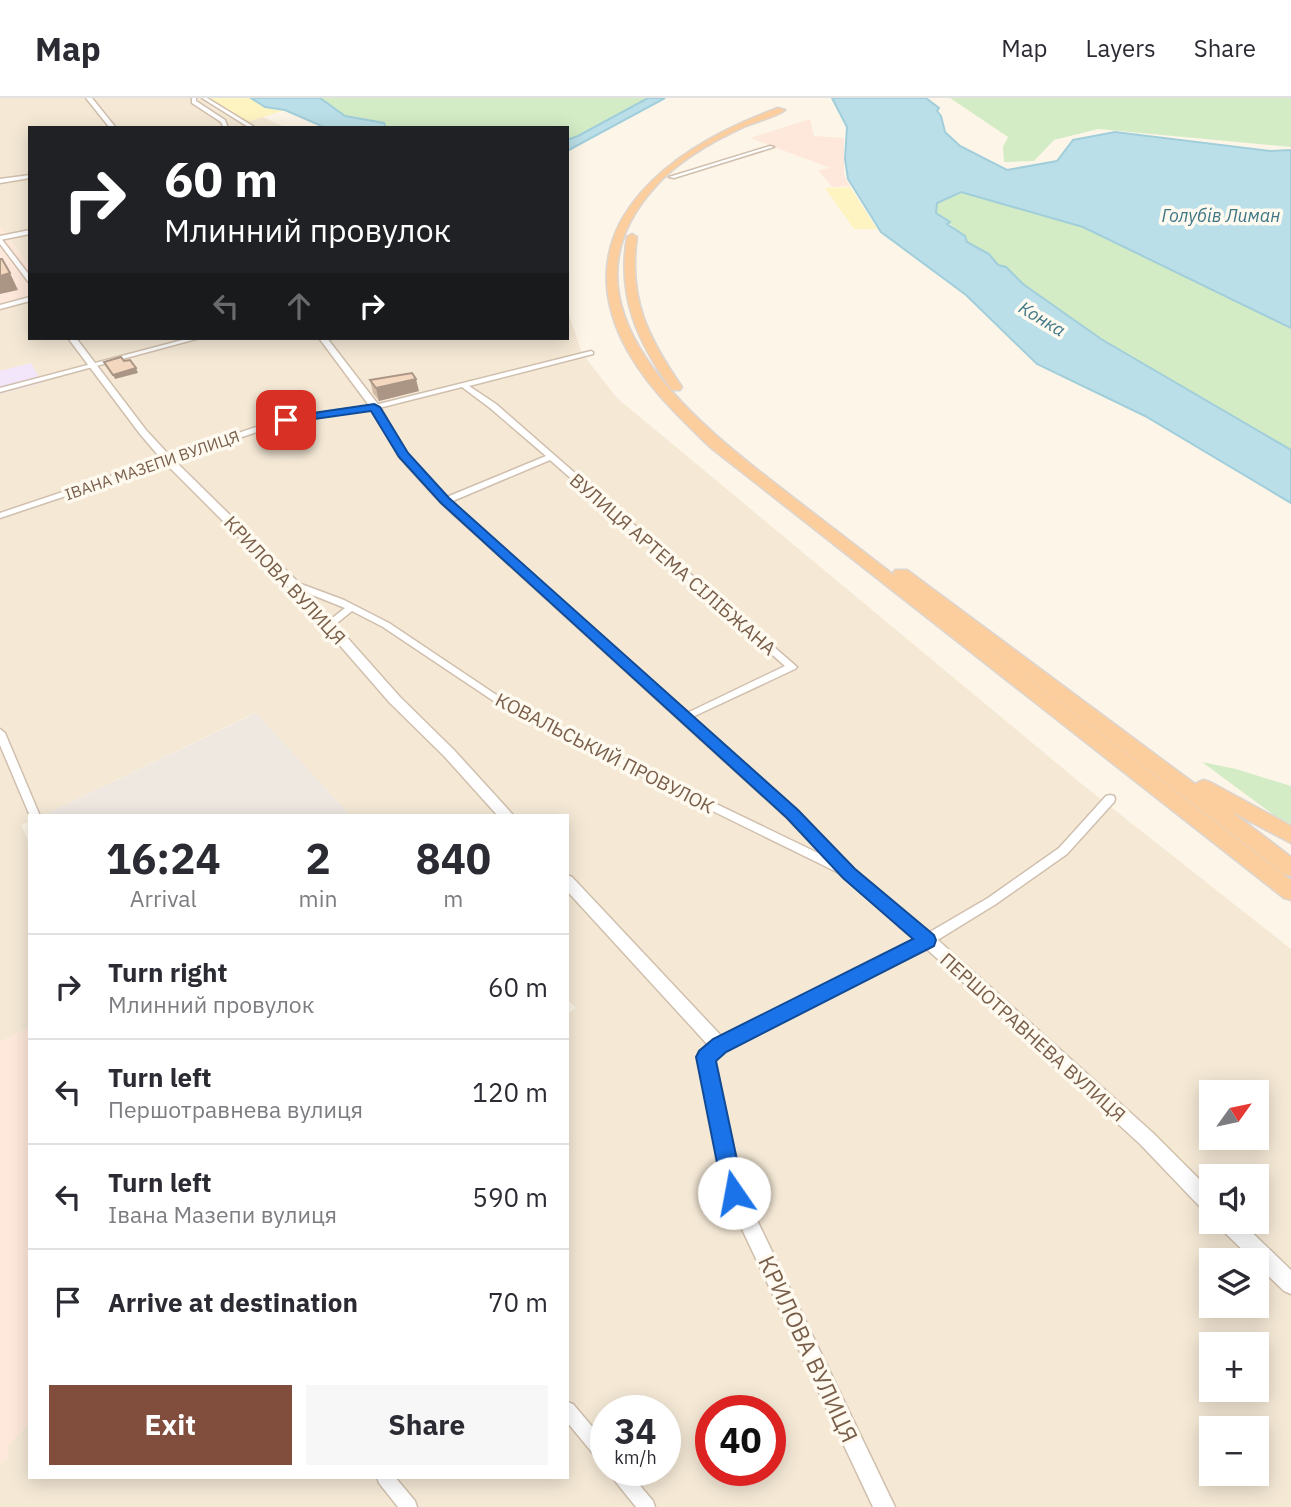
<!DOCTYPE html>
<meta charset="utf-8">
<style>
:root{--surface:#fff;--page:#f7f7f7;--text:#2b2b33;--muted:#7c7c81;--line:#e1e1e2;--accent:#814d3d}
body{margin:0;font-family:"IBM Plex Sans",sans-serif;background:var(--page);color:var(--text);height:100vh;display:flex;flex-direction:column;font-size:26px;white-space:nowrap}
*{box-sizing:border-box;margin:0}
p{font-size:23px;color:var(--muted)}
.icon{flex:none;width:38px;height:38px;fill:none;stroke:currentColor;stroke-width:2;stroke-linecap:round;stroke-linejoin:round}
.map{position:relative;flex:1;overflow:hidden}
.sheet{position:absolute;left:28px;top:716px;width:541px;height:665px;display:flex;flex-direction:column;background:var(--surface);border-radius:0px;box-shadow:0 4px 18px #0003}
.sheet>*{flex:none}
.banner{position:absolute;left:28px;top:28px;width:541px;height:214px;border-radius:0px;box-shadow:0 4px 18px #0003;background:#202124;color:#fff;overflow:hidden}
.needle{width:46px;rotate:57deg}
.controls{position:absolute;left:1199px;top:982px;display:grid;gap:14px}
.controls a{display:grid;place-items:center;width:70px;height:70px;border-radius:0px;background:var(--surface);box-shadow:0 4px 18px #0003;font-size:35px}
.speed{position:absolute;left:590px;top:1297px;display:flex;gap:14px;font-size:35px;font-weight:700;text-align:center}
.speed>*{display:grid;place-content:center;width:91px;height:91px;border-radius:50%;background:var(--surface);box-shadow:0 4px 18px #0003;line-height:1}
.speed small{font-size:18px;font-weight:400}
.speed .limit{border:10px solid #d22;background:#fff;color:#111}
.pin{position:absolute;display:grid;place-items:center;width:60px;height:60px;color:#fff;margin:-30px;border-radius:14px;box-shadow:0 4px 10px #0006}
.me{position:absolute;width:77px;margin:-38px;rotate:348deg;stroke-linejoin:round;filter:drop-shadow(0 0 5px #0008)}
.turn{display:flex;align-items:center;gap:24px;height:147px;padding:0 21px;font-size:32px}
.turn .icon{width:91px;height:91px;stroke-width:2.5}
.turn b{display:block;font-size:49px;line-height:60px}
.lanes{display:flex;align-items:center;height:66px;padding:0 21px;background:#0003;justify-content:center;gap:35px;direction:ltr}
.lanes .off{opacity:.35}
.eta{display:flex;justify-content:space-evenly;align-items:center;height:119px;text-align:center}
.eta b{font-size:42px;font-weight:700;line-height:49px}
.primary-button{display:flex;gap:14px;margin-top:auto;padding:14px 21px}
.primary-button a{flex:1;height:80px;border-radius:0px;background:var(--accent);color:#fff;font-size:28px;font-weight:700;line-height:80px;text-align:center}
.primary-button a+a{background:var(--page);color:var(--text)}
ul{padding:0;list-style:none}
li{display:flex;align-items:center;gap:21px;height:105px;padding:0 21px;border-top:2px solid var(--line)}
li div{flex:1}
li b{display:block;font-size:26px}
li em{font-style:normal}
header{display:flex;align-items:center;gap:42px;box-sizing:border-box;height:98px;padding:0 35px;background:var(--surface);border-bottom:2px solid var(--line)}
header strong{font-size:33px}
nav{display:flex;gap:38px;margin-inline-start:auto;font-size:24px}
.map>svg:first-child{display:block}
</style>
<header>
<strong>Map</strong>
<nav><a>Map</a><a>Layers</a><a>Share</a></nav>
</header>
<div class="map">
<svg width="1291" height="1409" viewBox="0 0 1291 1409">
<rect width="100%" height="100%" fill="#fdf6e8"/>
<path fill="#f5e9d6" fill-rule="evenodd" d="M0,0h207l40,24 16,-5 24,11h-257v140l-30,-42z
M30,204v36h537v-29l15,44 35,45 466,387 208,164v558h-1291v-43l9,-8 -4,-9 25,-24v54h537v-463l9,-6 -9,-9v-183l-217,-1 -95,-102 -211,102 -14,1v5l-9,4 9,20v182l-30,15v-648l41,-12 -10,-19 -31,8v-62zM1211,994h45v46h-45zM1211,1078h45v46h-45zM1211,1162h45v46h-45zM1211,1246h45v46h-45zM606,1312h59v60h-59zM710,1312h60v60h-60zM1211,1330h45v46h-45z"/>
<path fill="#fee8dc" d="M810,21l4,17 30,2v36l6,12 -18,1 -14,-17 12,-2 -80,-30z
M0,128l30,42v34l-30,7z
M30,929v396l-24,24 3,9 -9,8v-422z"/>
<path fill="#eee8e1" d="M256,615l94,102h-308h2z"/>
<path fill="#f3e5fa" d="M31,265l11,20 -42,11v-23z"/>
<path fill="#d3ecc5" d="M320,0h328l-70,38 -11,4v-12h-199l-23,-12z
M950,0h341v49l-193,-18 -44,11 -20,21 -30,1 -1,-15 5,-10z
M941,66l350,72v214l-190,-111 -78,-55 -17,-17 -8,-2 -9,-11 -22,-12 -2,-6 -29,-23z
M1202,664l34,7 55,17v38l-16,-8z"/>
<path fill="#fef4c2" d="M207,0h44l14,9 20,3 -38,12z
M850,89l27,42h-23l-29,-41z"/>
<path fill="#bbdfe8" stroke="#a1cedb" stroke-width="2" d="M251,0h69l25,18 39,7 2,5h-60l-41,-18 -20,-3z
M648,0h17l-98,53v-11l11,-4z
M832,0h94l13,10 -2,3 4,5 4,16 15,14 47,24 50,-9 16,-21 42,-8 155,19 21,-1v178l-208,-101 -122,-35 -24,11 -1,10 14,9 -3,2 18,12 2,6 22,12 9,11 8,2 17,17 78,55 190,111v53l-146,-87 -108,-52 -71,-69 -85,-63 -33,-53 -3,-20 2,-32z"/>
<g fill="none" stroke-linecap="round" stroke-linejoin="round">
<g stroke="#d0bfad" stroke-width="3">
<path id="minor" d="M192,0h4v3l29,19 3,8h-4l-3,-6 -29,-19z
M202,0h5l49,30h-6z
M770,48l4,1 -100,31 -5,-1z
M30,77v3l-30,5v-4z
M30,132v4l-30,6v-4z
M30,199v4l-30,8v-4z
M190,240h10l-200,54v-4z
M591,253l2,1v2l-124,32 27,18 301,263 -2,2 -109,51 -3,-1 -2,-2 2,-2 102,-49 -235,-206 -102,43h-6v-4l104,-43 -56,-48 -28,-21 -87,22 -88,13 -287,96v-5l283,-95 92,-13z
M293,483l51,19 45,23 124,83 336,162 2,3 -2,3 -4,1 -4,-1 -334,-164 -124,-83 -31,-16 -20,16h-6l-1,-2 1,-2 19,-15 -55,-22v-4z
M0,631l5,4 35,83h-10l-30,-71z
M1110,697l4,1 1,3 -1,3 -47,52 -71,50 -65,40 -207,106 -4,2 -4,-2 -2,-4 2,-4 207,-106 65,-38 71,-50 47,-52z
M567,1304l6,2 33,39v21l-6,-2 -33,-40z
M609,1372h18l26,31 2,6h-19l-25,-31z
M377,1379h18l20,24 2,6h-19l-19,-24z"/>
</g>
<g stroke="#d0bfad" stroke-width="3">
<path id="tertiary" d="M86,0h6l24,30h-6z
M0,139l30,39v8l-30,-40z
M68,240h8l70,92 25,27 126,124 103,116 54,53 60,66h-16l-54,-60 -54,-53 -101,-116 -126,-126 -23,-27z
M319,240h8l53,69 27,47 42,45 348,311 57,59 75,63 223,200 59,59v22l-7,-2 -64,-67 -221,-202 -75,-65 -57,-59 -346,-315 -42,-46 -28,-49z
M567,777l5,2 154,164 2,5 -2,5 -11,9 28,131 152,316h-22l-148,-314 -27,-136 2,-6 8,-6 -141,-154z
M1219,1124h22l50,48v24l-7,-3 -28,-27v-4h-3l-32,-31z"/>
</g>
<g stroke="#dcd5d0" stroke-width="3">
<path id="trunk" d="M778,10l7,2c-11,8 -26,10 -39,16 -33,15 -67,34 -91,61 -109,120 43,237 131,305 36,28 73,56 109,84l-2,-3 2,-3h12l288,214 8,-4 7,2 81,44v17l-59,-31 59,45v19l-7,-2 -373,-286 380,292v20l-7,-2 -574,-451c-33,-32 -68,-65 -88,-107 -57,-121 57,-196 156,-232z
M632,136l5,3c-9,61 11,101 45,150l-2,3h-8c-35,-48 -55,-94 -45,-153z"/>
</g>
<use href="#minor" fill="#fff" fill-rule="evenodd"/>
<use href="#tertiary" fill="#fff" fill-rule="evenodd"/>
<use href="#trunk" fill="#fcce9e" fill-rule="evenodd"/>
</g>
<path fill="#d2b9a4" d="M370,282l49,11 -40,10 -6,-8z"/>
<path fill="#ab9686" d="M10,175l8,17 -18,4v-18z
M136,270l2,5 -23,6 -2,-4z
M416,281l3,12 -40,10 -3,-13z"/>
<path fill="#f4d7bf" stroke="#ab9686" stroke-width="2" d="M0,161h2l8,14 -10,3z
M121,259l3,4 6,-1 6,8 -23,7 -9,-13z
M412,275l4,6 -40,9 -6,-8z"/>
<path fill="#1a73e8" stroke="#114b97" stroke-width="2" d="M374,306l6,3 28,46 41,45 349,312 57,59 79,66 2,5 -2,6 -208,106 -10,9 28,132 -3,7 -7,3 -8,-3 -3,-7 -27,-136 3,-6 14,-12 200,-100 -70,-61 -56,-60 -346,-315 -42,-46 -28,-46 -85,12 -6,-3 6,-3z"/>
<g text-anchor="middle" stroke-width="7" stroke-linejoin="round" paint-order="stroke">
<g font-size="16" fill="#795e4a" stroke="#fffaf0">
<text transform="translate(152 367) rotate(-19)" y="6">ІВАНА МАЗЕПИ ВУЛИЦЯ</text>
</g>
<g font-size="18" font-style="italic" fill="#3f7686" stroke="#fffaf0">
<text x="1221" y="124">Голубів Лиман</text>
<text transform="translate(1042 221) rotate(31)" y="6">Конка</text>
</g>
<g font-size="19" fill="#795e4a" stroke="#fffaf0">
<text transform="translate(673 466) rotate(41)" y="7">ВУЛИЦЯ АРТЕМА СІЛІБЖАНА</text>
<text transform="translate(285 482) rotate(47)" y="7">КРИЛОВА ВУЛИЦЯ</text>
<text transform="translate(605 655) rotate(27)" y="7">КОВАЛЬСЬКИЙ ПРОВУЛОК</text>
<text transform="translate(1033 939) rotate(42)" y="7">ПЕРШОТРАВНЕВА ВУЛИЦЯ</text>
</g>
<g font-size="23" fill="#795e4a" stroke="#fffaf0">
<text transform="translate(808 1251) rotate(65)" y="8">КРИЛОВА ВУЛИЦЯ</text>
</g>
</g>
</svg>
<div class="controls">
<a><svg class="needle" viewBox="-14 -14 28 28"><path d="M0-13l5 13h-10z" fill="#e53935"/><path d="M0 13l5-13h-10z" fill="#7c7c81"/></svg></a>
<a><svg class="icon" aria-label="sound" viewBox="0 0 24 24"><path d="M4 9h4l5-4v14l-5-4H4zM17 9q2 3 0 6"/></svg></a>
<a><svg class="icon" aria-label="layers" viewBox="0 0 24 24"><path d="M12 4l9 5-9 5-9-5zM3 14l9 5 9-5"/></svg></a>
<a>+</a>
<a>−</a>
</div>
<div class="speed"><div>34<small>km/h</small></div><div class="limit">40</div></div>
<div class="pin" style="left:286px;top:322px;background:#d93025"><svg class="icon" aria-label="arrive" viewBox="0 0 24 24"><path d="M6 21V4h12l-3 4 3 4H6"/></svg></div>
<svg class="me" style="left:734px;top:1095px" viewBox="-20 -20 40 40"><circle r="19" fill="#fff"/><path d="M0-13L10 11 0 6-10 11z" fill="#1a73e8"/></svg>
<div class="banner">
<div class="turn"><svg class="icon" aria-label="right" viewBox="0 0 24 24"><path d="M7 20v-9h11M14 6l5 5-5 5"/></svg><div><b>60 m</b>Млинний провулок</div></div>
<div class="lanes"><svg class="icon off" aria-label="left" viewBox="0 0 24 24"><path d="M17 20v-9H6M10 6l-5 5 5 5"/></svg><svg class="icon off" aria-label="ahead" viewBox="0 0 24 24"><path d="M12 20V5M6 11l6-6 6 6"/></svg><svg class="icon" aria-label="right" viewBox="0 0 24 24"><path d="M7 20v-9h11M14 6l5 5-5 5"/></svg></div>
</div>
<section class="sheet">
<div class="eta">
<div><b>16:24</b><p>Arrival</p></div>
<div><b>2</b><p>min</p></div>
<div><b>840</b><p>m</p></div>
</div>
<ul>
<li><svg class="icon" aria-label="right" viewBox="0 0 24 24"><path d="M7 20v-9h11M14 6l5 5-5 5"/></svg><div><b>Turn right</b><p>Млинний провулок</p></div><em>60 m</em></li>
<li><svg class="icon" aria-label="left" viewBox="0 0 24 24"><path d="M17 20v-9H6M10 6l-5 5 5 5"/></svg><div><b>Turn left</b><p>Першотравнева вулиця</p></div><em>120 m</em></li>
<li><svg class="icon" aria-label="left" viewBox="0 0 24 24"><path d="M17 20v-9H6M10 6l-5 5 5 5"/></svg><div><b>Turn left</b><p>Івана Мазепи вулиця</p></div><em>590 m</em></li>
<li><svg class="icon" aria-label="arrive" viewBox="0 0 24 24"><path d="M6 21V4h12l-3 4 3 4H6"/></svg><div><b>Arrive at destination</b></div><em>70 m</em></li>
</ul>
<div class="primary-button"><a>Exit</a><a>Share</a></div>
</section>
</div>
